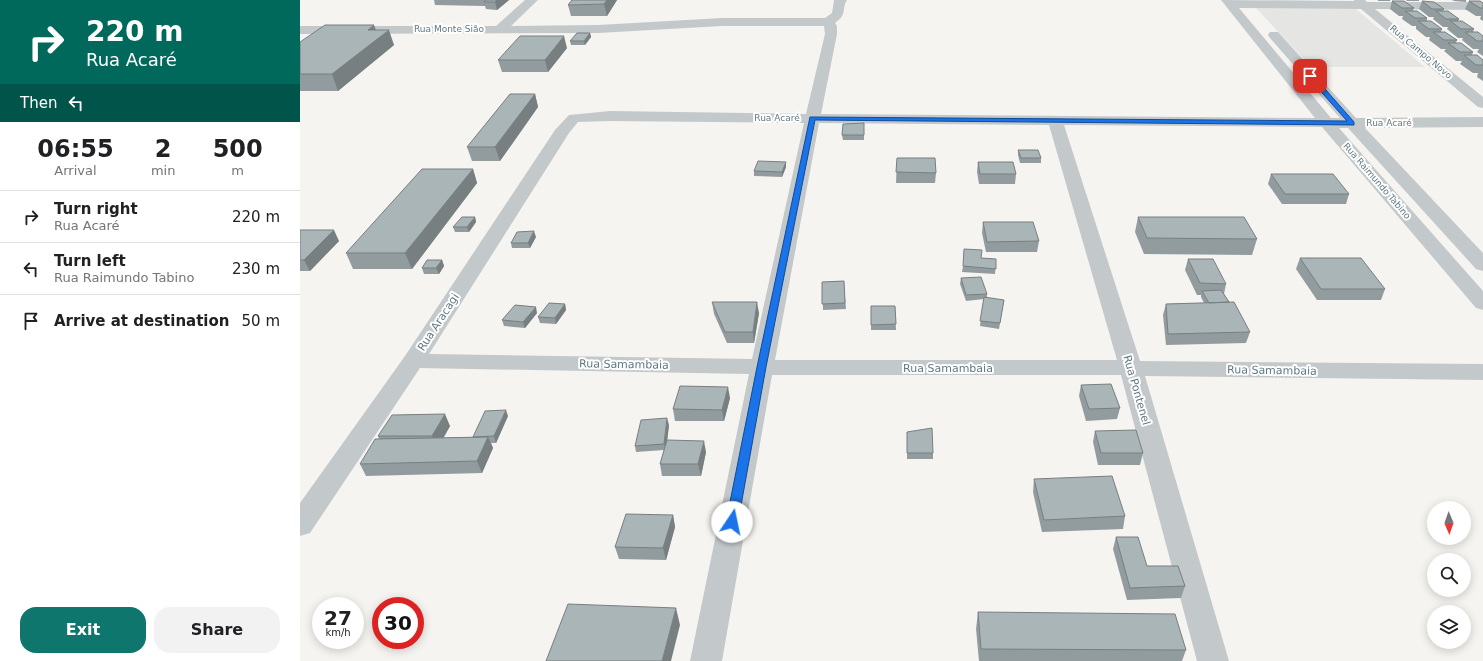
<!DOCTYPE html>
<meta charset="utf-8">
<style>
:root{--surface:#fff;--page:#f2f2f2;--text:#202124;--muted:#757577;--line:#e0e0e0;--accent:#0f766e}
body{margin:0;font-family:"DejaVu Sans",sans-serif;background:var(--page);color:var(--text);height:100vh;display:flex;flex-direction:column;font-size:15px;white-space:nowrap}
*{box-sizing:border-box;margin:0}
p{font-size:13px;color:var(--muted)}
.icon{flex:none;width:22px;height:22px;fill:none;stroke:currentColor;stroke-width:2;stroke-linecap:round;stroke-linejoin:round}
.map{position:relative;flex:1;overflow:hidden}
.side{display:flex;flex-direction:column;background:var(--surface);width:300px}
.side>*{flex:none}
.guide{background:#00695c;color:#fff;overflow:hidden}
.needle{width:26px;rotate:178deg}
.fabs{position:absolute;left:1127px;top:501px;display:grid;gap:8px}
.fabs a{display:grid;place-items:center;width:44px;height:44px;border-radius:50%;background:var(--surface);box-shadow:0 2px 10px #0003;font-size:20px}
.speed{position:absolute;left:12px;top:597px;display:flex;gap:8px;font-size:20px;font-weight:700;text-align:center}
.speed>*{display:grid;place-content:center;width:52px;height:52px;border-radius:50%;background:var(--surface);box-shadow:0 2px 10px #0003;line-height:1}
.speed small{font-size:10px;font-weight:400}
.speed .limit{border:6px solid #d22;background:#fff;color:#111}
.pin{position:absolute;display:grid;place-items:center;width:34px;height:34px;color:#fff;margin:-17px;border-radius:8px;box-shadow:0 2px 6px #0006}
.me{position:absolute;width:44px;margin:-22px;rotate:11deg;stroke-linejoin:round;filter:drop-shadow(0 0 3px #0008)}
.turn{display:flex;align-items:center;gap:14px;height:84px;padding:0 20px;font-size:18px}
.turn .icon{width:52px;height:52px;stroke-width:2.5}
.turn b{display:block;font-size:28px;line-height:34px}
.then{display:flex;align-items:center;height:38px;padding:0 20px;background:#0003;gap:8px;font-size:15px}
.eta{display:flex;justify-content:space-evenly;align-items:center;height:68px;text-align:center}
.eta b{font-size:24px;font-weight:700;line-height:28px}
.primary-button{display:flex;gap:8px;margin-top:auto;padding:8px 20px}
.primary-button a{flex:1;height:46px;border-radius:16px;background:var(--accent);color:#fff;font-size:16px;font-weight:700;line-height:46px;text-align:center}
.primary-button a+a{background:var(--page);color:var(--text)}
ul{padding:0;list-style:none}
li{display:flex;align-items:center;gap:12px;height:52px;padding:0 20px;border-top:1px solid var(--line)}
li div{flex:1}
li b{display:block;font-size:15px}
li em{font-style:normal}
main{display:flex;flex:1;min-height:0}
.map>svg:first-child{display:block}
</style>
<main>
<section class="side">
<div class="guide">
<div class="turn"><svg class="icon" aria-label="right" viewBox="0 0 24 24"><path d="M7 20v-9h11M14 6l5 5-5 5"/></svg><div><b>220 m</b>Rua Acaré</div></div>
<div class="then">Then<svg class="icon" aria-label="left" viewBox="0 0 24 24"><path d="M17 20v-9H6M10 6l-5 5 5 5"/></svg></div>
</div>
<div class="eta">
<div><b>06:55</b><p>Arrival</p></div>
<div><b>2</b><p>min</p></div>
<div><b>500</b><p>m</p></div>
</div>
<ul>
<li><svg class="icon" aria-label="right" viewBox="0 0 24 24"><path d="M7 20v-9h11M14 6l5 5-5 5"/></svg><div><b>Turn right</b><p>Rua Acaré</p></div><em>220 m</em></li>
<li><svg class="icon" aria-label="left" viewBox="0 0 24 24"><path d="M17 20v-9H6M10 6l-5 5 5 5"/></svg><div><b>Turn left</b><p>Rua Raimundo Tabino</p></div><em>230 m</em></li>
<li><svg class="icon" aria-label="arrive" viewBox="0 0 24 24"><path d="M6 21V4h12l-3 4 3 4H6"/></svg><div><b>Arrive at destination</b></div><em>50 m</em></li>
</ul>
<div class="primary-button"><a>Exit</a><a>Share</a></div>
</section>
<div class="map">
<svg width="1183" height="661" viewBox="0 0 1183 661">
<rect width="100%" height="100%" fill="#f5f4f0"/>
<path fill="#e5e6e4" d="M956,8l100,1 69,58h-114z"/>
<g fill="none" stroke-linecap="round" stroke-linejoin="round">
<path fill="#c3c8ca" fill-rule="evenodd" d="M225,0h13l-27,26 87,-1 124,-7h103l7,-5 2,-13h13c-6,9 1,14 -12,23l2,3v8l-16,80 494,4 -94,-118 133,1v-1h11l2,2h116v8l-108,-1 108,88v11l-5,-1 -117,-98 -122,-1 92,110h9l-70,-80 -2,-3 2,-3h8l78,86 127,-1v10l-118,1 118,125v18l-7,-2 -128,-141h-9l144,163v19l-7,-2 -154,-181 -258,-2 76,236 343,3v16l-338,-4 84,285h-32l-76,-286h-349l-50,286h-32l59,-287 -329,-6 -110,165 -10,3v-33l105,-147 150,-226 14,-15 41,-4 196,3 19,-80 -1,-8h-102l-124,7 -298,1v-8h196zM310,121l194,2 -52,236 -323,-5 140,-221 9,-11zM519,123l230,2 68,235h-342z"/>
</g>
<path fill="#929c9e" d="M134,0h75l-12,10 -11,-1 -1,-3 -50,-1z
M272,0h45l-10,16h-36l-3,-11z
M1078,0h12v1h-12z
M1106,0h13v1h-12z
M1152,0h14v2l-12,-1z
M1092,1l22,7 -1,3 14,7v3l15,8 -1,3 16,8 -1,3 17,9 -1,3 11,5v21l-6,-4 1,-4h-5l-13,-9 2,-3h-6l-12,-10 2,-2h-5l-12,-9 1,-3h-4l-10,-8v-3h-4l-10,-7 1,-3h-4l-9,-7z
M1122,1l22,8 -1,2 16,8 -1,2 16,8 -1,3 10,4v20l-6,-4 2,-3h-6l-11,-9 1,-2h-5l-11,-9 1,-2h-5l-10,-8 1,-2h-5l-10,-8z
M1169,1l14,2v18l-3,-2 1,-3h-5l-11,-7z
M76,30l18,15 -56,46h-38v-49z
M290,33l1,4 -6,8h-14l-1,-4z
M267,48l-19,24h-46l-4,-12z
M235,94l3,13 -38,54h-28l-5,-14z
M564,128v12h-21l-1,-5z
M718,150l23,8v5h-21l-2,-8z
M597,158l39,15 -1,10h-39z
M486,162v5l-4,10 -28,-1v-5z
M678,162l38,12 -1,10h-36l-2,-12z
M173,169l4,14 -65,86h-59l-7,-16z
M971,174l78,20 -3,10h-64l-14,-20z
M175,217l1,5 -7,10h-14l-2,-5z
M838,217l119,22 -5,16 -108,-1 -9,-22z
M683,222l56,19 -2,11h-51l-4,-19z
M0,230l39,11 -29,30h-10z
M236,237l-6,11h-18l-1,-5z
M681,258l15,1 -1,15 -33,-2 1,-6z
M1000,258l85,31 -4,11h-64l-21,-31z
M888,259l38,25 -2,10 26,38 -4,11 -80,2 -3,-30 3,-11 38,-1 -3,-6v-2h-4l-12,-25z
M142,260l2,6 -5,8h-15l-2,-6z
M661,278l26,16v4l17,2 -5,29 -19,-3 4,-27 -18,2 -6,-17z
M544,281l2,28 -23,1 -1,-28z
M412,302l47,11 -5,30h-27l-13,-29z
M265,304l1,6 -10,14 -16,-1 -2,-6z
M595,306l1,24h-25v-5z
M237,313l-12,15 -21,-2 -2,-6z
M781,385l39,23 -3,11 -31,2 -7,-25z
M430,398l-6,23h-49l-2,-12z
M208,416l-12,27h-5l2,5 -11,25 -116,3 -6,-12 19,-25 -1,-3 72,-10 -7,12 30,-1z
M369,425l-2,16 39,11 -5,24h-39l-2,-12 4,-14 -28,2 -1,-6z
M795,431l48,22 -3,12h-42l-5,-23z
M607,432l26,21v6h-26z
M734,479l91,37 -2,13 -81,3 -9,-40z
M373,515l2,12 -9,33 -47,-1 -4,-12z
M816,537l31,29 38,20 -4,12 -54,2 -14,-51z
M678,612l208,38 -4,11h-203l-3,-32z"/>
<path fill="#777f81" d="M197,0h12l-12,10 -2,-8z
M307,0h10l-10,16 -3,-12z
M74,25l5,13 10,-8 5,15 -56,46 -6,-17 36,-44z
M290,33l1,4 -6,8 -1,-4z
M264,36l3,12 -19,24 -3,-12z
M235,94l3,13 -38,54 -5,-14z
M486,162v5l-4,10v-5z
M173,169l4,14 -65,86 -7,-16z
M175,217l1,5 -7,10 -2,-5z
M34,230l5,11 -29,30 -6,-11z
M234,231l2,6 -6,11 -2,-5z
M142,260l2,6 -5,8 -3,-6z
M457,302l2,11 -5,30 -1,-11z
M265,304l1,6 -10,14 -1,-6z
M236,307l1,6 -12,15 -2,-6z
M428,387l2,11 -6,23 -2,-11z
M206,410l2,6 -12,27 -2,-7z
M145,414l5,12 -12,22 -6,-12z
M367,418l2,7 -3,25 -2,-6z
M188,437l5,11 -11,25 -5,-12z
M404,441l2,11 -5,24 -3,-12z
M373,515l2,12 -9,33 -3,-12z
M376,608l4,17 -9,36h-9z"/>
<path fill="#aab5b8" stroke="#777f81" d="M186,0h11l-2,2h-11z
M272,0h35l-3,4 -36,1z
M1092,1h12l10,7h-12z
M1122,1l12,1 10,7h-12z
M1169,1h11l3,2v5h-3z
M1105,11h12l10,7h-12z
M1136,11h12l11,8h-13z
M1118,21h13l11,8h-13z
M1150,21h12l12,8h-13z
M25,25h49l-6,5h21l-57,44h-32v-32z
M1133,32h12l12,8h-13z
M1165,32h13l5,4v5h-6z
M277,33h13l-6,8h-14z
M220,36h44l-19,24h-47z
M1148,43h13l12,9h-13z
M1164,55h13l6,5v5h-7z
M210,94h25l-40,53h-28z
M564,123v12h-22l1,-11z
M718,150h20l3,8h-20z
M597,158h38l1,15 -40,-1z
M458,161l28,1 -4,10 -28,-1z
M678,162h35l3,12h-36z
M122,169h51l-68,84h-59z
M971,174h62l16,20h-64z
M162,217h13l-8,10h-14z
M838,217h106l13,22 -110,-1z
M683,222h50l6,19 -52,1z
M0,230h34l-30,30h-4z
M234,231l-6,12h-17l6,-11z
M664,249l18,1 -1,8 15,1v10l-33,-3z
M1000,258h61l24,31h-64z
M888,259h25l13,25 -26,-1z
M127,260h15l-6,8h-14z
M681,277l6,17 -21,1 -5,-17z
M544,281l1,22 -23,1v-22z
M921,290l8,12 -20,1 -7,-12z
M684,297l20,3 -4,23 -20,-2z
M412,302h45l-4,30h-28z
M934,302l16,30 -82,2 -2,-30z
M249,303l16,1 -10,14 -17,-1z
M215,305l21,2 -13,15 -21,-2z
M571,306h24l1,18 -25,1z
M811,384l9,24 -31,1 -8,-24z
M380,386l48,1 -6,23 -49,-1z
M206,410l-12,26 -21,1 12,-26z
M145,414l-13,22h-54l14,-21z
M367,418l-3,26 -29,2 6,-26z
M632,428l1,25h-26v-21z
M836,430l7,23h-42l-6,-22z
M188,437l-11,24 -117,3 15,-25z
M367,440l37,1 -6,23h-38z
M812,476l13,40 -81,4 -10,-41z
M326,514l47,1 -10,33 -48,-1z
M816,537h22l9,29h31l7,20 -55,2z
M268,604l108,4 -14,53h-116z
M678,612l197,2 11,36 -205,-1z"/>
<path fill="#1a73e8" stroke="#114b97" d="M1008,74h4l42,48v3l-539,-5 -49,247 -28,155 -2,3 -4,1 -4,-1 -2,-3 31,-155 53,-250 537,4 -39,-44z"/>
<g text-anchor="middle" stroke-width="4" stroke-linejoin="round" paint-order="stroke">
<g font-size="9" fill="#617984" stroke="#fff">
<text x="149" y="32">Rua Monte Sião</text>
<text transform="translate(1121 52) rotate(40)" y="3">Rua Campo Novo</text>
<text x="477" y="121">Rua Acaré</text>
<text x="1089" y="126">Rua Acaré</text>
<text transform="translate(1077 181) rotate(49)" y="3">Rua Raimundo Tabino</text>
</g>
<g font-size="11" fill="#617984" stroke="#fff">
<text transform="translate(138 322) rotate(-57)" y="4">Rua Aracagi</text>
<text transform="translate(324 364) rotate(1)" y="4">Rua Samambaia</text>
<text x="648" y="372">Rua Samambaia</text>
<text transform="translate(972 370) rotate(1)" y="4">Rua Samambaia</text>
<text transform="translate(837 390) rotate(74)" y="4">Rua Pontenel</text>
</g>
</g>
</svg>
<div class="fabs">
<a><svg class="needle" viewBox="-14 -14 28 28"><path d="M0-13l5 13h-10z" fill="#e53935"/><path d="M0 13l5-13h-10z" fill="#757577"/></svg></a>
<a><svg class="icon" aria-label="search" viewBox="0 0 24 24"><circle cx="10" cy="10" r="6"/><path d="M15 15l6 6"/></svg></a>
<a><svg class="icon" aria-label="layers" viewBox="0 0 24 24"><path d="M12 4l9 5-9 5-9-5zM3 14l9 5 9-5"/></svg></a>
</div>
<div class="speed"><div>27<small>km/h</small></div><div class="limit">30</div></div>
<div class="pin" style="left:1010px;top:76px;background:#d93025"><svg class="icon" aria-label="arrive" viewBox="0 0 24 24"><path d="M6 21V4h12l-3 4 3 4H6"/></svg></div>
<svg class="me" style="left:432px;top:522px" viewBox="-20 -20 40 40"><circle r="19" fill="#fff"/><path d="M0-13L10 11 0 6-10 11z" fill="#1a73e8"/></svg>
</div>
</main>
